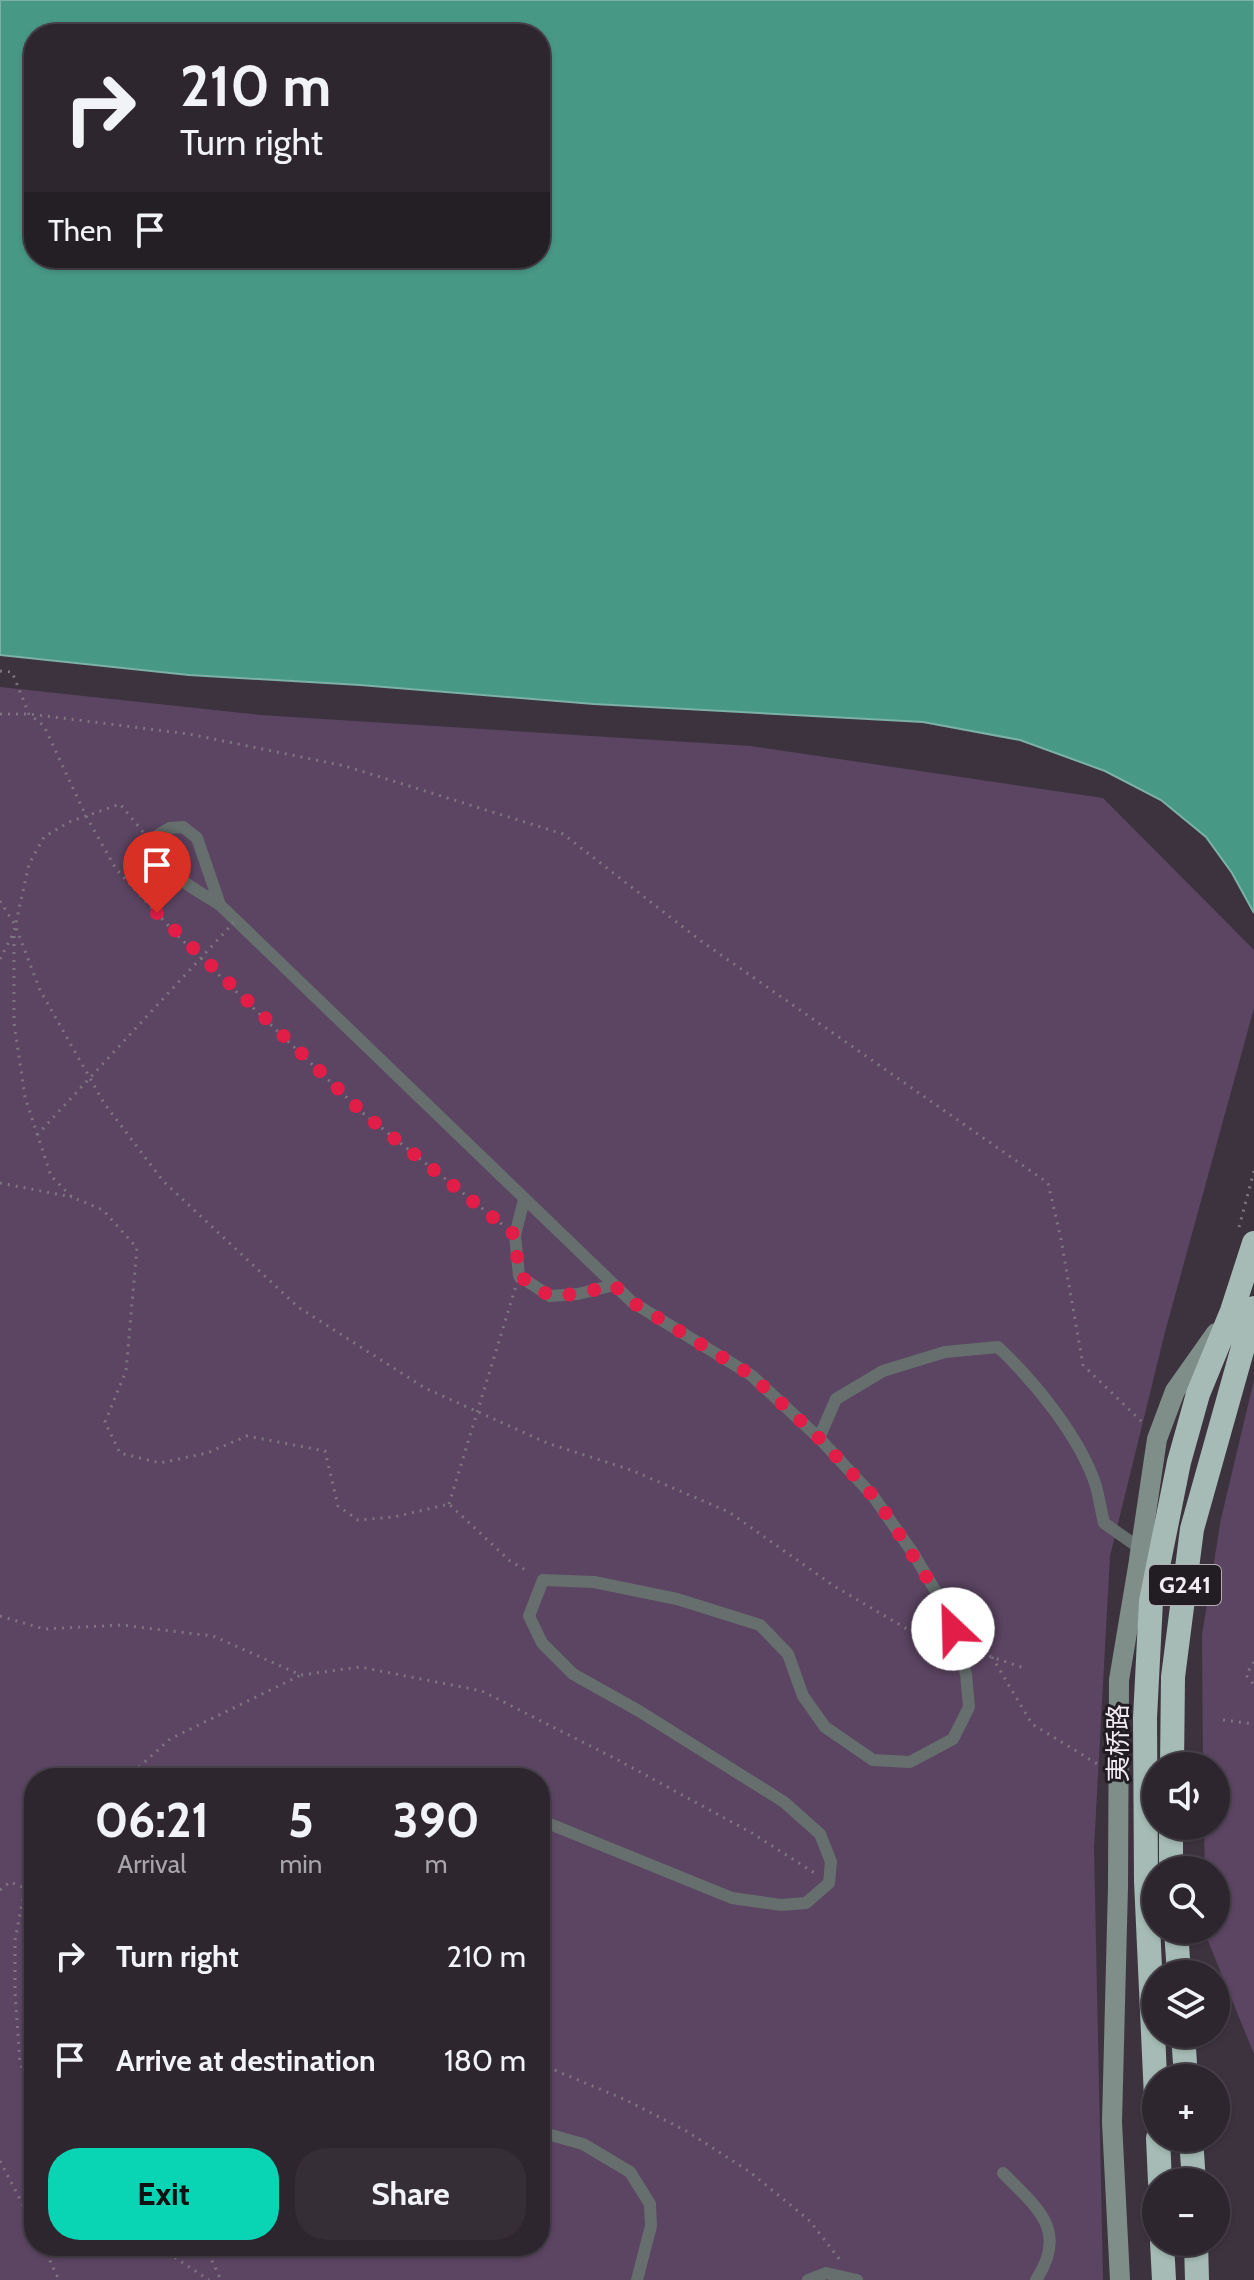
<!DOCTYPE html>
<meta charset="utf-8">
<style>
:root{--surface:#2e262f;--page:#362e37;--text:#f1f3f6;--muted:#a7a5aa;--line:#49434b;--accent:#09d5b5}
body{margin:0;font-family:Cabin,"Noto Sans SC",sans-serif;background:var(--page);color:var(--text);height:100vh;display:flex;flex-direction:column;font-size:30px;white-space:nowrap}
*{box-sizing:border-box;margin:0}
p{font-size:26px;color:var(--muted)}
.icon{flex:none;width:44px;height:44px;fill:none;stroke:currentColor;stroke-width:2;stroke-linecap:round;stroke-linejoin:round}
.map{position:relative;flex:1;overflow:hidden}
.panel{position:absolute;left:24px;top:1768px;width:526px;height:488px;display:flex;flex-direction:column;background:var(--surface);border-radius:32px;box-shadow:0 2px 6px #0004,0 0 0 2px var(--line)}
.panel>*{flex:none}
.banner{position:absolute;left:24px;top:24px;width:526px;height:244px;border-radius:32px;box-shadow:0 2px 6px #0004,0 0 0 2px var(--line);background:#2e262f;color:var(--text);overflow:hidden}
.fabs{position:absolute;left:1142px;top:1752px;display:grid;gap:16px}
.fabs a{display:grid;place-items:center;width:88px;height:88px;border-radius:50%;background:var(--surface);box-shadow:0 2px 6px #0004,0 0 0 2px var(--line);font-size:40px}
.pin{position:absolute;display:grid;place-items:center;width:68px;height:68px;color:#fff;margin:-82px -34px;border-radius:50% 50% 50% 0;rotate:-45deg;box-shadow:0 0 8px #0007}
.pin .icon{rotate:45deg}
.me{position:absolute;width:88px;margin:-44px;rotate:336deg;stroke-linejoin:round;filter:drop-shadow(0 0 6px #0008)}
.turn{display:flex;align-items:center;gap:28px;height:168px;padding:0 24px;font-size:36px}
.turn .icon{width:104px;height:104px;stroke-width:2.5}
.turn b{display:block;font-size:56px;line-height:68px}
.then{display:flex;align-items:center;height:76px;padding:0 24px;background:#0003;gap:16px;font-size:30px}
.eta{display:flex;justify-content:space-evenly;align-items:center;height:136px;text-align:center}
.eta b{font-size:48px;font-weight:800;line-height:56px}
.primary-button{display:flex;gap:16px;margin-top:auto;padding:16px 24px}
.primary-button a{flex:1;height:92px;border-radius:32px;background:var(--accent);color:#111;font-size:32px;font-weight:800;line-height:92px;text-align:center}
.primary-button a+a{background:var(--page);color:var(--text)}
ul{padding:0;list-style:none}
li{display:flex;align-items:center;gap:24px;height:104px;padding:0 24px}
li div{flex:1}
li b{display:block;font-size:30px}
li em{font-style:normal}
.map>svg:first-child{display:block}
</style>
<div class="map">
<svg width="1254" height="2280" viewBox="0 0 1254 2280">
<rect width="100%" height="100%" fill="#3d333f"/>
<path fill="#5c4563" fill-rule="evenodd" d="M0,687l260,28 491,31 352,52 151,152v58l-89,324 -55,224 -16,292 9,432h-1103zM34,1778h506v468h-506z
M1254,1380v674l-48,-118v-6h10v-60h-11l-1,-44h12v-60h-13l-1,-131 19,-116z"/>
<path fill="#489886" stroke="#7bb1a7" stroke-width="2" fill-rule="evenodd" d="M0,0h1254v913l-22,-40 -26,-36 -45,-37 -56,-29 -85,-31 -97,-18 -329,-18 -234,-19 -171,-10 -189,-20zM34,34h506v224h-506z"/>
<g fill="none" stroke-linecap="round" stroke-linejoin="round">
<path stroke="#7e7580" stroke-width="3" stroke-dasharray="2 6" stroke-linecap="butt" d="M0,671l12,1 17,42 15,12 42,90 30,53 61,66 187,179 139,111
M0,714h29l160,20 156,32 218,68 138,107 347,242 13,56 22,126 58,56
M143,832l-23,-28 -51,18 -25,15 -15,27 -15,68v91l11,74 26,79 21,21 31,13 34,38 -11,123 -21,51 15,31 40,10 47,-10 40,-17 78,15 13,55 20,14 36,-3 55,-13 61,57 19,11
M0,901l15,24 25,65 64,113 59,78 135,126 127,81 122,55 84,27 98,42 105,74 73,43 33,11
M0,959l13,-25
M0,1183l72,14
M1239,1227l15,-56
M0,1616l44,13 77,-4 92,11 88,39 59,-8 122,24 136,69 134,73 64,41
M974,1651l53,18
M992,1657l40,67 67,41
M1254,1662l-8,13 8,10
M1223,1720l31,4
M127,1778l43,-39 131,-64
M25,1888l9,-4
M0,1890l10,-8 15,6 -10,52v53l5,70 14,29
M540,2064l86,36 62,32 62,40 60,49 30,39
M0,2161l34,65
M43,2246l16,34
M145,2246l23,7 41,27
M205,2246l16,34"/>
<path stroke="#666f6d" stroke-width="12" d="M220,905l-23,-67 -14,-11 -13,1 -12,7c-9,34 39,54 62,70l412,397 119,73 68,63 54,58 40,57 35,59 18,62 3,33 -16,32 -43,23 -37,-2 -48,-33 -22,-31 -15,-42 -28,-29 -83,-26 -83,-17 -51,-2 -14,36 13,27 31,31 66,37 145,91 36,32 11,28 -2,21 -23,20 -25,2 -49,-7 -192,-78
M524,1200l-9,35 4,41 31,20 28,-2 36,-9
M819,1438l17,-39 47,-28 62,-19 53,-5c37,35 82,90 98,139 3,12 5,24 8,37l37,26
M540,2132l43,12 47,28 20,32 1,22 -14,54
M1003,2173c34,35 66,57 33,107
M808,2280l18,-7 31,7"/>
<path stroke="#808e8a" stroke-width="20" d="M1139,1560l18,-121 18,-48 41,-58
M1120,2280l-8,-158 6,-236 1,-206 22,-131"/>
<path stroke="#a6bbb5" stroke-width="24" d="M1172,1766l1,-89 19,-148 62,-221
M1171,1826v44
M1176,1930l3,44
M1183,2034l3,44
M1156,2098l-10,-217 -1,-163 6,-117 28,-139 19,-68 34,-83 22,-68
M1158,2138l2,44
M1191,2138l3,44
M1162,2242l2,38
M1196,2242l1,38"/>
<path stroke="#7e7580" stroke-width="3" stroke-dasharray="2 6" stroke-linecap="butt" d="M37,1135l199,-215
M449,1504l70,-228"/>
</g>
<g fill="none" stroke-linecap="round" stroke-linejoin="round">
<path stroke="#e11d48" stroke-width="14" stroke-dasharray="0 25.2" d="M157,913l207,201 151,121 4,41 31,20 28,-2 36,-9 18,17 119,73 68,63 54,58 14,19 49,77 12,20 5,17"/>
</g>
<g text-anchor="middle" stroke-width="6" stroke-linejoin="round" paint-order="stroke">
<rect fill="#211d22" stroke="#b3adb4" stroke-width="2" x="1149" y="1565" width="72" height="40" rx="6"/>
<g font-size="24" font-weight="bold" fill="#f2ebf3">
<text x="1185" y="1593">G241</text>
</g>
<g font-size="26" fill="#f2ebf3" stroke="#211d22">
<text transform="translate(1118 1743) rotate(-90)" y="9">夷桥路</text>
</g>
</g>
</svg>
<div class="fabs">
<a><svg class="icon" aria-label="sound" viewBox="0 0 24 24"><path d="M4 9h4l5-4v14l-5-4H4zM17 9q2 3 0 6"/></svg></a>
<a><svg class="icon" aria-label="search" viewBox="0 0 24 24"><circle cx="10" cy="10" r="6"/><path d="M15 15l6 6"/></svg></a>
<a><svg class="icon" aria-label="layers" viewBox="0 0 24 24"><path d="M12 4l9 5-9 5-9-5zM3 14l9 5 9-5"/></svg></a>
<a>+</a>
<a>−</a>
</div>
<div class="pin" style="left:157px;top:913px;background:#d93025"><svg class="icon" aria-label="arrive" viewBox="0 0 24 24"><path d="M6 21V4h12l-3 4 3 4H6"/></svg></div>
<svg class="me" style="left:953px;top:1629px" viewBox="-20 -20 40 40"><circle r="19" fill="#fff"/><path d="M0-13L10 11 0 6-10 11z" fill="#e11d48"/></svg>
<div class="banner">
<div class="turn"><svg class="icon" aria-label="right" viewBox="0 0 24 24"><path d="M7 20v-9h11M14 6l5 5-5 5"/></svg><div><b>210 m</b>Turn right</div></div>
<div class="then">Then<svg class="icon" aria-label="arrive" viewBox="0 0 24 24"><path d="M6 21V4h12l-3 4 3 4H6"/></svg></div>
</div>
<section class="panel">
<div class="eta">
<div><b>06:21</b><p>Arrival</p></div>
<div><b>5</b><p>min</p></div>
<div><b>390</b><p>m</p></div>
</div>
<ul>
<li><svg class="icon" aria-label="right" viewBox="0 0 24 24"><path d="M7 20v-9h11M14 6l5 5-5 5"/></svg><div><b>Turn right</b></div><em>210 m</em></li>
<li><svg class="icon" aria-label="arrive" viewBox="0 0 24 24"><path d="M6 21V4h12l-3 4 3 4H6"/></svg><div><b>Arrive at destination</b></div><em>180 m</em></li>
</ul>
<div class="primary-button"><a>Exit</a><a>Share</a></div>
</section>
</div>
